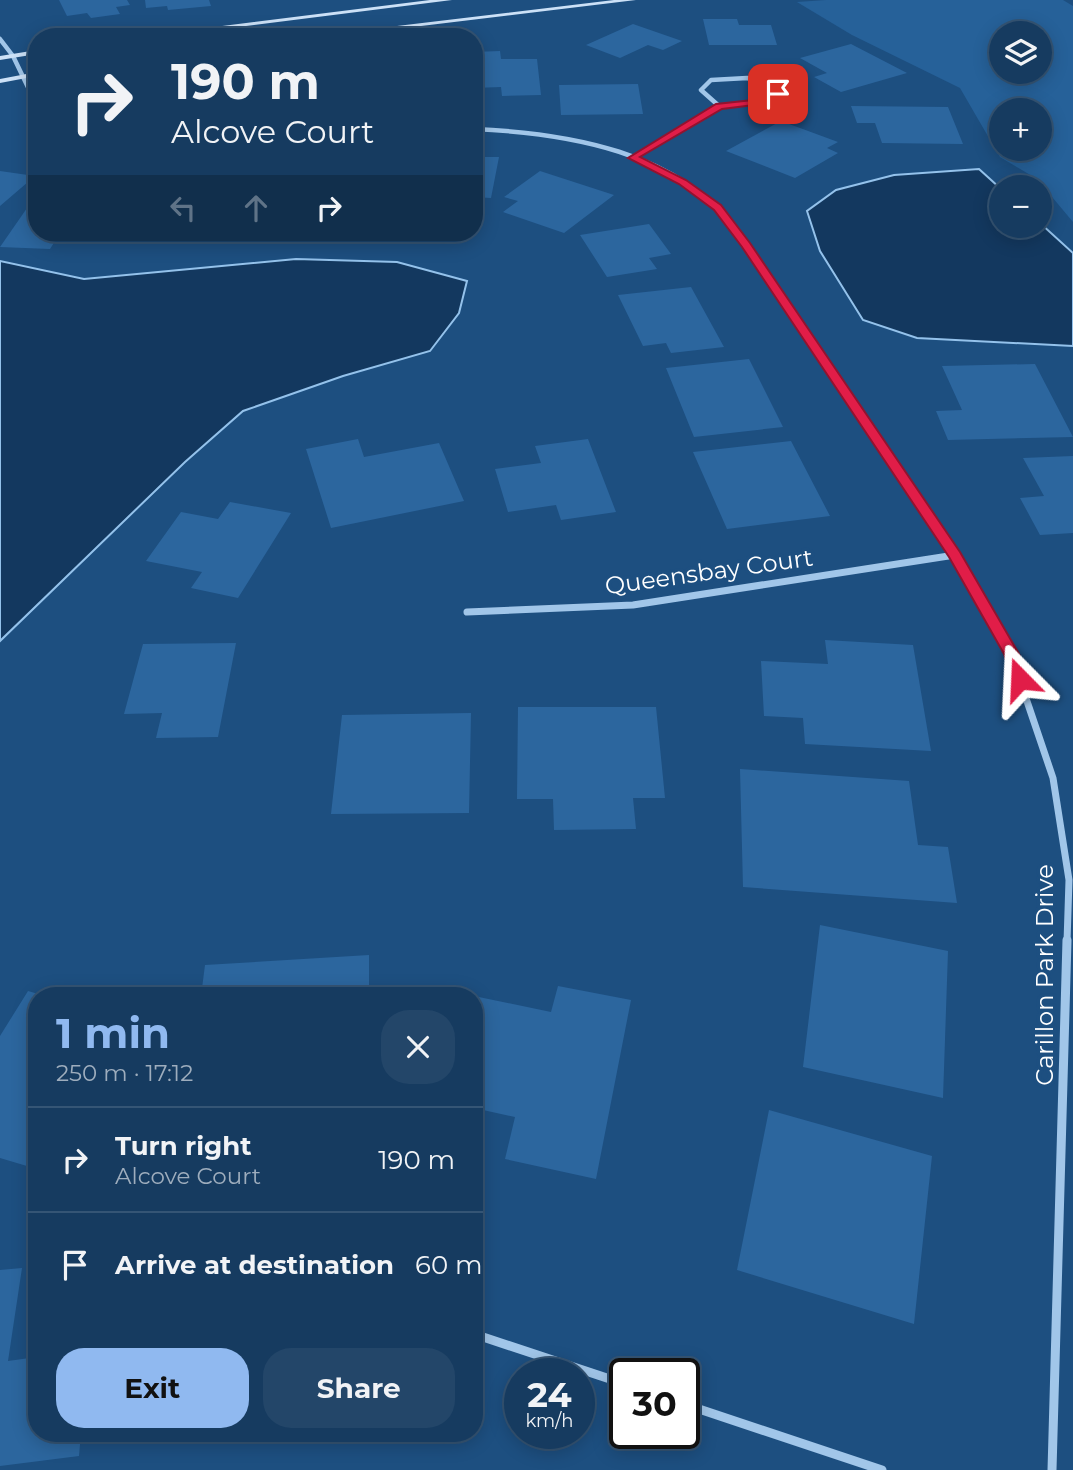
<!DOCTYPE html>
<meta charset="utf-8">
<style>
:root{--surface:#163b60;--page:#234669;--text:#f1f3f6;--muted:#9eadbd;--line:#355575;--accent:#90b9f0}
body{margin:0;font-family:Montserrat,sans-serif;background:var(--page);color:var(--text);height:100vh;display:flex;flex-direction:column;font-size:26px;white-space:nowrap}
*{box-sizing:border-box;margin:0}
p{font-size:23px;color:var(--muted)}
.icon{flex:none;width:38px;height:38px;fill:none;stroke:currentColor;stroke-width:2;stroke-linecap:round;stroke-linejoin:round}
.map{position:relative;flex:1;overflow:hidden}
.panel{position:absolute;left:28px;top:987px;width:455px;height:455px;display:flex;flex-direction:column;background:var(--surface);border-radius:28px;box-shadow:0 4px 18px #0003,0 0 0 2px var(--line)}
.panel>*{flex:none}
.guide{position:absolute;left:28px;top:28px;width:455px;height:214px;border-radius:28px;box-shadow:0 4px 18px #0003,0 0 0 2px var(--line);background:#163b60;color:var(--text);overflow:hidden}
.tools{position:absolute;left:989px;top:21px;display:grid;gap:14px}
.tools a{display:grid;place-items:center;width:63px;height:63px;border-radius:50%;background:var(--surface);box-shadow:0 4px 18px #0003,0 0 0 2px var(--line);font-size:35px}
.speed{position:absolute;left:504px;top:1358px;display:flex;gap:14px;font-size:35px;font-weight:700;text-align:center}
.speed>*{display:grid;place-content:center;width:91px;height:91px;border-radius:50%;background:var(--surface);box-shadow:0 4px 18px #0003,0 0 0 2px var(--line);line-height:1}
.speed small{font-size:18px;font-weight:400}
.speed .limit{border:4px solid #111;border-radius:10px;background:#fff;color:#111}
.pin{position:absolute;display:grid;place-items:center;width:60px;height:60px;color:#fff;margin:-30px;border-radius:14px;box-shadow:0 4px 10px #0006}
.me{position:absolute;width:77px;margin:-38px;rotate:339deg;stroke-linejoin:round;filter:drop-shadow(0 0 5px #0008)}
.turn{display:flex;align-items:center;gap:24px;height:147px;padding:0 28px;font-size:32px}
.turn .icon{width:91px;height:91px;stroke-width:2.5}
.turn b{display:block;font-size:49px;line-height:60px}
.lanes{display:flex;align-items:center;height:66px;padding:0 28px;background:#0003;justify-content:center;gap:35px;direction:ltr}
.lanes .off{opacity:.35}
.round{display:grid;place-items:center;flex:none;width:74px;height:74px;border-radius:28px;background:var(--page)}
.overview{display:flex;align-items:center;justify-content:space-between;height:119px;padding:0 28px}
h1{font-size:42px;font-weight:700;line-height:52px;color:var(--accent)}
.action{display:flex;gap:14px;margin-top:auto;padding:14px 28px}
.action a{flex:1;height:80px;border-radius:28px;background:var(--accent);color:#111;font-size:28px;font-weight:700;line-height:80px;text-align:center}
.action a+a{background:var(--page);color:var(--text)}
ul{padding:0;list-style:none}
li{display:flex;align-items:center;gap:21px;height:105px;padding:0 28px;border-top:2px solid var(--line)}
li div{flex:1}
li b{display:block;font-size:26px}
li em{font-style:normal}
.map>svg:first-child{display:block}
</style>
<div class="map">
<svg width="1073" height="1470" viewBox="0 0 1073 1470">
<rect width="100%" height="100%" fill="#1d4f80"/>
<path fill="#266199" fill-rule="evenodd" d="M826,0h237l10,6v216l-36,-43 -37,-22 -40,-69 -108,-53 -55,-33zM1001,33h39v39h-39zM1001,110h39v39h-39z"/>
<path fill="#13385f" stroke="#94c2eb" stroke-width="2" d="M979,169l22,20v37h39v-3l33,30v93l-156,-8 -54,-18 -43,-69 -13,-40 29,-21 58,-15z
M296,259l101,3 70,19 -8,32 -29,38 -87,25 -100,35 -58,51 -185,179v-380l84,18z"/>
<path fill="#2c669e" d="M59,0h68l3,5 -14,2 4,7 -29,4 -4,-5 -20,3z
M145,0h64l2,6 -43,4 -1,-4 -21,2z
M703,19h34l2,6h32l6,20h-68z
M633,24l49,17 -19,9 -15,-5 -28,13 -34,-13z
M851,44l56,29 -66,19 -27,-15 13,-4 -27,-15z
M500,51l1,8h36l4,36 -39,1 -1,-9 -27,1v-36z
M638,84l5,30 -82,1 -2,-30z
M851,106l97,1 15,37 -81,-1 -7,-20h-18z
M781,121l57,21 -11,6 11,5 -43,25 -69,-27z
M474,157h25l-8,41 -17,-1z
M0,171l35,5 -35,30z
M540,171l74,24 -50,38 -61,-21 15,-11 -14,-4z
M34,198h3v35h62l-4,7 -38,-2 -7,11 -50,-2z
M649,224l22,30 -22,4 8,11 -50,8 -27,-42z
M691,287l33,60 -53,6 -5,-10 -23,3 -25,-51z
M749,359l34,68 -89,10 -28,-69z
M1035,364l38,73 -125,3 -12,-29 26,-1 -20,-44z
M358,439l6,18 75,-14 25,58 -133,27 -25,-79z
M588,439l28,73 -55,8 -5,-15 -48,7 -13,-43 46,-6 -6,-17z
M791,441l39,75 -103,13 -34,-77z
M1073,456v77l-33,2 -20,-37 24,-2 -21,-38z
M230,502l61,11 -53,85 -47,-10 11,-16 -56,-11 35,-49 37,7z
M825,640l88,5 18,106 -126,-7 -2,-26 -39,-2 -3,-55 67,3z
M236,643l-18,94 -62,1 6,-25 -38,1 19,-70z
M518,707h138l9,91h-32l3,31 -82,1 -1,-31h-36z
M471,713l-2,100 -138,1 11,-99z
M740,769l169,12 9,64 30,2 9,56 -214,-16z
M820,925l128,26 -5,147 -140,-31z
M369,955v41h-168l4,-31z
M558,986l73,14 -35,179 -91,-20 10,-42 -41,-9v-112l77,16z
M28,991l14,4 -5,1v173l-37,-11v-122z
M769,1110l163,46 -18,168 -177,-54z
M22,1268l-14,93 29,-4v76h44l-2,23 -79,10v-196z"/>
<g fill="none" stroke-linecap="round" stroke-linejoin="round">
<path stroke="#a1c6e9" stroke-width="4.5" d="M0,39l13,17 24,50
M747,78l14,4 17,12 -24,9 -35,3 -18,-16 10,-10z
M474,129c92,4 207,22 264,104
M633,158l86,-52"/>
<path stroke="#a1c6e9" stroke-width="5" d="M737,232l207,307"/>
<path stroke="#a1c6e9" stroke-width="7" d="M943,537l68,117 42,124 16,102 -2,62
M467,612l166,-7 322,-50"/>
<path stroke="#a1c6e9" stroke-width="9" d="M474,1334l151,50
M684,1404l198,66
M1052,1470l15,-530"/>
<path fill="#cce1f7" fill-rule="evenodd" d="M430,0h22l-293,37h-24z
M614,0h22l-306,37h-25z
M37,50v4l-37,6v-4z
M37,72v4l-37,7v-4z"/>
</g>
<path fill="#e11d48" stroke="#92132f" stroke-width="2" d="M778,91l5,3 -1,2 -28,9 -32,4 -82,48 46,23 35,25 29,38 210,309 59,102 8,25 -2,4h-11l-10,-29 -55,-97 -207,-310 -28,-37 -35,-26 -51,-26 88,-54 37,-4z"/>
<g text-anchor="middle" stroke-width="7" stroke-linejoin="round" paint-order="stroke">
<g font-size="24" fill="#fff" stroke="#1d4f80">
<text transform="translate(709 572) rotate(-8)" y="8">Queensbay Court</text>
<text transform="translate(1045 975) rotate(-90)" y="8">Carillon Park Drive</text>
</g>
</g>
</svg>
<div class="tools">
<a><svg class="icon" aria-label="layers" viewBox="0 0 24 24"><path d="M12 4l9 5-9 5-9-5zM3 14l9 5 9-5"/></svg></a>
<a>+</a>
<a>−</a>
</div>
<div class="speed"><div>24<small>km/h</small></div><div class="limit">30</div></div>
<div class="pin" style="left:778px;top:94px;background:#d93025"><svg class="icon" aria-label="arrive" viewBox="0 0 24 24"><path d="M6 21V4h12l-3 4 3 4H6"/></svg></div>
<svg class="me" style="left:1020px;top:679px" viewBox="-20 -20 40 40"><path d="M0-17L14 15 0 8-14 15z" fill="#e11d48" stroke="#fff" stroke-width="4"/></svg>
<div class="guide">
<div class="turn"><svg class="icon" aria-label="right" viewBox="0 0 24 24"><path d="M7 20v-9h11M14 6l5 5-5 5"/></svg><div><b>190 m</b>Alcove Court</div></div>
<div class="lanes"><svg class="icon off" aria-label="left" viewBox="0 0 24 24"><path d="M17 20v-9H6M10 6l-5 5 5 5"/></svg><svg class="icon off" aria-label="ahead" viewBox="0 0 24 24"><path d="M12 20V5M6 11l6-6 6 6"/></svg><svg class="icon" aria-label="right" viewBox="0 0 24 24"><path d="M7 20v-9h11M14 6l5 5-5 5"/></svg></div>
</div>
<section class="panel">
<div class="overview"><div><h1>1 min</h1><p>250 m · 17:12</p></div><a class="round"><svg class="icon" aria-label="close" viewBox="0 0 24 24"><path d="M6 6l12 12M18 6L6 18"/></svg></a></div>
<ul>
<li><svg class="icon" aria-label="right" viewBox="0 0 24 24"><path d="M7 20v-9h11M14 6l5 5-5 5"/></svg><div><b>Turn right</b><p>Alcove Court</p></div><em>190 m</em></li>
<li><svg class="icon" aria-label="arrive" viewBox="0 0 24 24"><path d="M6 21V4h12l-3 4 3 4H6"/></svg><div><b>Arrive at destination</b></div><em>60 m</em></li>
</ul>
<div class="action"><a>Exit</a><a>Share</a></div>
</section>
</div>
